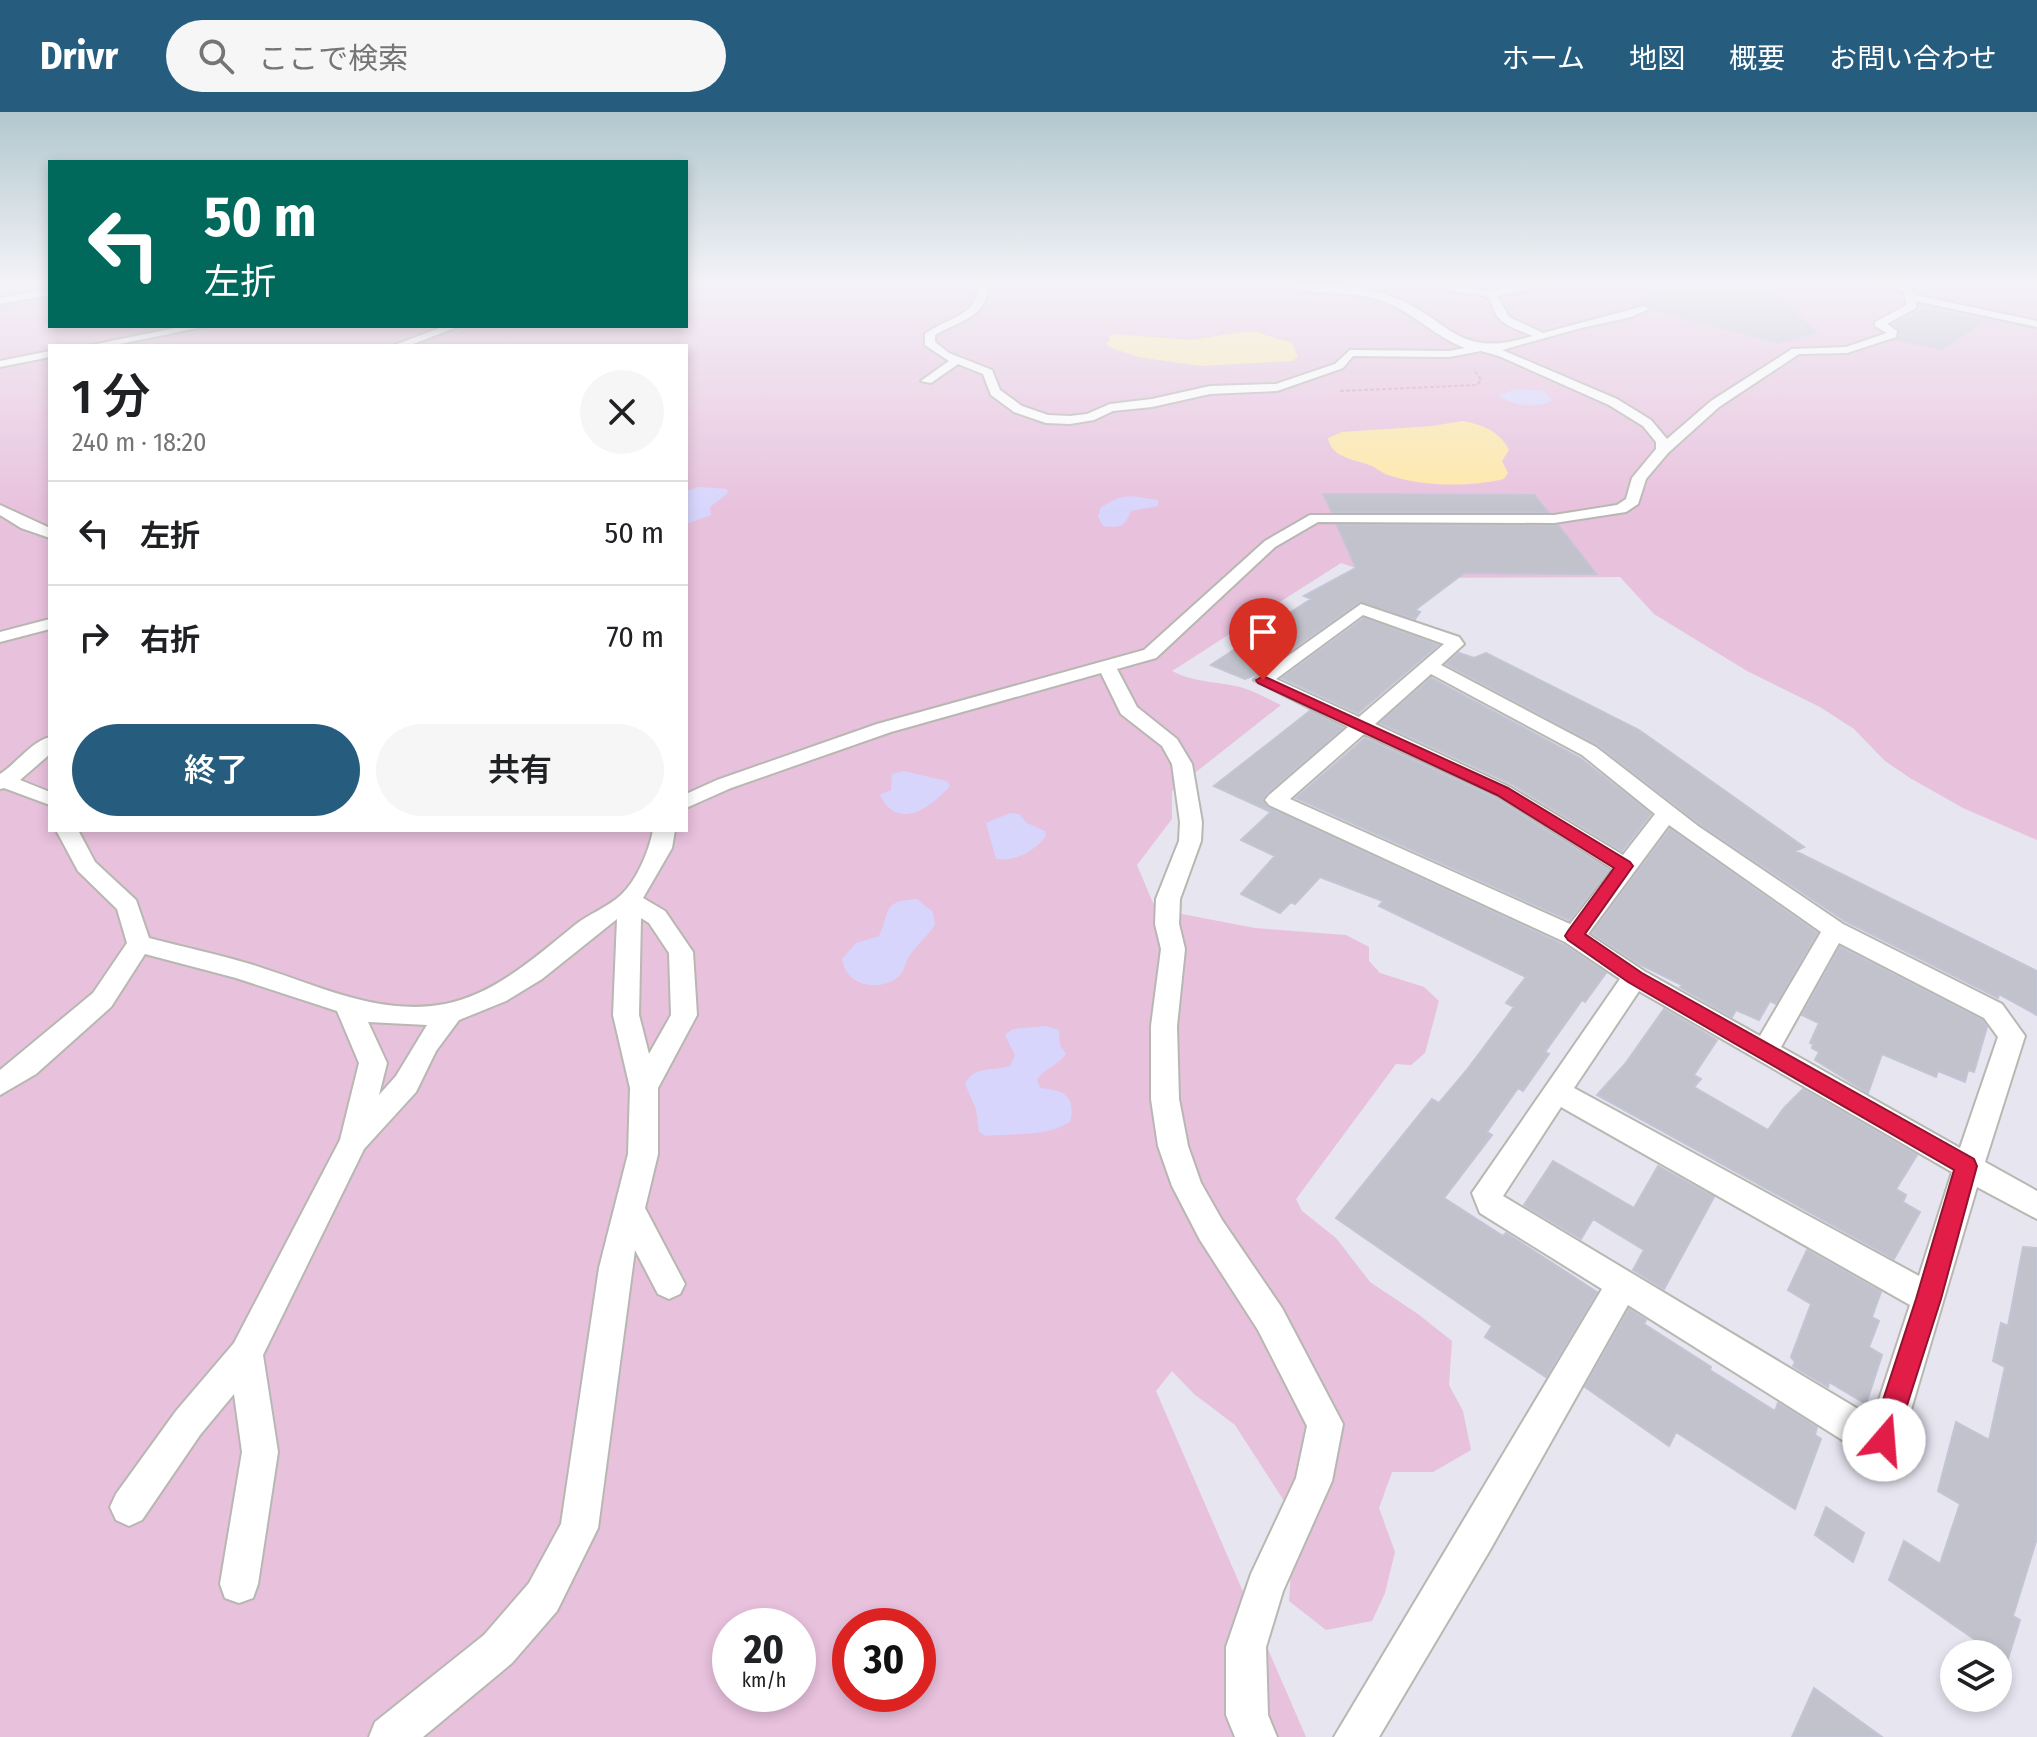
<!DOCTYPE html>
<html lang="ja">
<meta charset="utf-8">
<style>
:root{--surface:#fff;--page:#f6f6f6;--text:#202124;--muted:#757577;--line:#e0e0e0;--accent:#265d7f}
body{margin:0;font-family:"Fira Sans Condensed","Noto Sans JP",sans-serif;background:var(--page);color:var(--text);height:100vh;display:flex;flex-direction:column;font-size:30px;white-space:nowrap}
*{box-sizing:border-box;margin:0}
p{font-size:26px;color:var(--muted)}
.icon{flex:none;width:44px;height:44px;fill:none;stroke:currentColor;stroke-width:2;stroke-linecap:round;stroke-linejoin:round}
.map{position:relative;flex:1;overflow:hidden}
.side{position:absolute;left:48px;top:232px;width:640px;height:488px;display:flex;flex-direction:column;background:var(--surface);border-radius:0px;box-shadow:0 4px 12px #0003}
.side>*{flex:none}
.banner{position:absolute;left:48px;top:48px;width:640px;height:168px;border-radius:0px;box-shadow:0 4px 12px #0003;background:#00695c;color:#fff;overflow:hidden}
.buttons{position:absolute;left:1940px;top:1528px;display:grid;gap:16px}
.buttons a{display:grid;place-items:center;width:72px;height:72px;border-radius:50%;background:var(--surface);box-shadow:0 4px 12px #0003;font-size:40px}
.speed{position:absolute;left:712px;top:1496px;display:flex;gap:16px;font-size:40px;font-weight:700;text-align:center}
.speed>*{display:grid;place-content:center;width:104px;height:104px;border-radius:50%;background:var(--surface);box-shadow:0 4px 12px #0003;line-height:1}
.speed small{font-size:20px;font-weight:400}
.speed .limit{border:12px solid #d22;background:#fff;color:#111}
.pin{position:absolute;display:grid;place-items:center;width:68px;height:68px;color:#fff;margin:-82px -34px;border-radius:50% 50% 50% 0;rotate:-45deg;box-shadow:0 0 8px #0007}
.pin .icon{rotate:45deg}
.me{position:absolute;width:88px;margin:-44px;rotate:18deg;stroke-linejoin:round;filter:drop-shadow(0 0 6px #0008)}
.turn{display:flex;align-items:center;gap:28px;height:168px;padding:0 24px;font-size:36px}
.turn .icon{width:104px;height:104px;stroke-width:2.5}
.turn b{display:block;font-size:56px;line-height:68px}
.round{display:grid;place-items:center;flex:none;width:84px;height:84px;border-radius:42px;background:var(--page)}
.headline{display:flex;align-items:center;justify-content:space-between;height:136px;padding:0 24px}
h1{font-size:48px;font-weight:600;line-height:60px}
.button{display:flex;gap:16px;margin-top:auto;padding:16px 24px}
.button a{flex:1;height:92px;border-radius:48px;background:var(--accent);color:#fff;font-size:32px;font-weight:600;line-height:92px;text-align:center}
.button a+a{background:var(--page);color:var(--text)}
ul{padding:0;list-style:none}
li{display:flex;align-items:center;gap:24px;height:104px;padding:0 24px;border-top:2px solid var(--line)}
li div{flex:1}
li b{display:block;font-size:30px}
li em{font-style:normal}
header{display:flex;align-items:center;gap:48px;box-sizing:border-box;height:112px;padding:0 40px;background:var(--accent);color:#fff}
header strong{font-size:38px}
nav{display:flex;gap:44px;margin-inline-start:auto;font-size:28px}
.search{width:560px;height:72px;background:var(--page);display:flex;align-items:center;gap:20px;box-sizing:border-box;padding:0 28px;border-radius:44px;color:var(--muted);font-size:30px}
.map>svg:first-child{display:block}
</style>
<header>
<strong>Drivr</strong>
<div class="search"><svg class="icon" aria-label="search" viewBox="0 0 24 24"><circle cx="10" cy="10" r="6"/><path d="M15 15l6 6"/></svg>ここで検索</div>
<nav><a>ホーム</a><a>地図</a><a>概要</a><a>お問い合わせ</a></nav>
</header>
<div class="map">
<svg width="2037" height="1625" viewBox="0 0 2037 1625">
<rect width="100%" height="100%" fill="#e6e5f0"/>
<path fill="#e8c1dd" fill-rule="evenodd" d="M686,172h1351v556l-74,-32 -53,-30 -25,-17 -31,-32 -34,-22 -73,-36 -93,-57 -34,-37 -236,1 -43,-15 -169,108c24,12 42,10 68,16 14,4 28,12 41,18l-109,86v28l-35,46 16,38 13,8 89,17 91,7 23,12v14l11,12 44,14 15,14 -14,52 -14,12 -15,-1 -100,135 6,12 34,27 34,44 48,32 34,27 -3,44 14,26 8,39 -38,22h-41l-13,36 16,44 -10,41 -13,28 -46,9 -37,-29 6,-83 -60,-93 -41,-31 -22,-23 -16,20 150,346h-1306v-1439l50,-8v36h636zM50,234h636v484h-636zM730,1514h68v68h-68zM850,1514h68v68h-68z"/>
<path fill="#d7d5fc" d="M1517,277l27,2 8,9c-14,10 -41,5 -54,-5z
M699,375l28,2 1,4 -18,14 1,8 -25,9v-33z
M1131,384l27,4v6l-27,5c-7,16 -9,17 -28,15l-5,-10 3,-9 17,-9z
M903,659l44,10 3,5c-20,23 -53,45 -70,9l11,-5 1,-16z
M1010,701l9,1 8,9 18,8 1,5c-11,15 -31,26 -50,23l-10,-36z
M917,787l16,13 2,13c-7,11 -18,19 -25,30 -5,7 -5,16 -12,22 -20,16 -53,8 -56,-18l14,-16 23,-7c12,-25 2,-35 38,-37z
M1046,914l13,4 1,15 6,9c-8,12 -22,14 -29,26l3,8c22,2 37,7 30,34 -23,15 -56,11 -84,14l-7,-4 -3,-23 -11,-25c9,-18 27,-13 45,-18l5,-11 -10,-20 8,-6z"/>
<path fill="#ffe7a6" d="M1242,220h14l36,11 6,14 -6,4 -91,5 -63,-9 -29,-10 -3,-4 4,-2 -1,-5 7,-2 74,6z
M1462,309c19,3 38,10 47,29l-7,11 6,12 -4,6c-35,8 -81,8 -116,-4 -6,-2 -10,-6 -16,-9 -17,-7 -40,-7 -44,-28l14,-6 90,-6z"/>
<path fill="#c1c2cb" stroke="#c3c4d5" stroke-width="2" d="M1658,172h63l51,7 45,42 -40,10 -125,-34 -9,-6z
M1925,197l60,12 -43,28 -45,-9 3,-8 -6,-7z
M1323,382l211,1 14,17h-216z
M1337,413h221l38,49 -132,-1 -49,37 5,2 -5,7 -56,-17 -104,73 -10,4 -34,-14 100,-66 -7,-3 52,-28z
M1364,506l74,27 -80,68 -76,-35z
M1459,541l15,5 12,-5 153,77 165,117 -9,4 242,120v44l-38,-21 -1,4 -153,-77 -145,-97 -102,-79 -152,-81z
M1431,566l149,80 71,56 -29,37 -110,-67 -132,-61z
M1310,599l33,17 -76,65 -5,7 5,7 297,138 42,28 -21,29 -3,-2 -37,52 4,2 -26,37 -5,-3 -31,44 5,3 -48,63 59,38 3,-3 91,59 -51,85 -61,-40 7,-11 -156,-108 96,-119 7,4 27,-32 48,-64 -8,-4 20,-26 -147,-71 4,-5 -63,-24 -25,27 -4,-2 -11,11 -39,-19 34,-38 -34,-16 30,-28 -57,-26z
M1365,626l130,60 114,72 -40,50 -273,-122z
M1670,717l147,104 -41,71 -6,-3 -11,19 -23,-10 -4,7 -52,-30 2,-2 -43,-21 -47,-31z
M1840,835l142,73 5,7 -13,45 -6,-2 -3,12 -27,-11 -2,6 -54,-23 -14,39 -53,-33 4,-8 -7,-4 1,-4 -3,-1 9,-20 -17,-8z
M1664,897l53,31 -23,35 7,4 -7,8 74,43 16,-22 19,-19 114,66 -21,34 10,6 -3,7 17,10 -26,47 -297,-164 28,-31z
M1553,1049l81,47 24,-42 56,31 -50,92 -31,-19 11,-20 -51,-31 -12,20 -57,-34z
M2023,1135l14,1v290l-24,78 7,4 -13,42 -118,-82 15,-39 36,23 20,-60 -22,-13 18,-69 33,18 16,-73 -12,-6 8,-38 7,3z
M1807,1138l74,42 -9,25 7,4 -10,26 13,8 -16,49 -37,-22 -1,5 -35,-21 2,-4 -4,-5 20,-53 -23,-14z
M1629,1197l17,11 -2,4 67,43 -1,3 65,41 3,-8 39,24 -2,8 6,4 -26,70 -119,-77 -7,14 -84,-59z
M1826,1395l38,26 -11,29 -38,-27z
M1814,1576l68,49h-90z"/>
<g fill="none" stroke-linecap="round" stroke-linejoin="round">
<g stroke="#b8b7b1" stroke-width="4">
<path id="minor" d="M977,172h10c4,32 -30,38 -52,51v7l14,11 43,17 8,20 22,16 26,9 22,1 17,-2 23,-10 42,-5 58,-13 66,-2 59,-20 15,-14 99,1 16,-3c-30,-11 -52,-36 -82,-47 -30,-11 -76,-5 -100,-17 37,0 75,0 110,13 61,24 62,63 140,39 -11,-5 -28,-9 -35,-19 -6,-6 -4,-18 -14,-21 -15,-6 -27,1 -44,-12l40,6 69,-6 -52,12 12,21 34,16 101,-27 5,3 -18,8 -50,11 -79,22 115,49 34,21 16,19 44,-38 81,-52 54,-2 41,-14 -12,-7v-4l32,-17 -3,-13 -20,-8 27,4 3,7 123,26v6l-121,-26v7l-29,16 10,7 -1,6 -49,16 -48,1 -80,53 -51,46 -22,26 -8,25 -12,8 -72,11 -236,-1 -43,25 -119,111 -39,11 20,38 40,32 15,25 10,58 -1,19 -21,58 -1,25 6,25 -8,77 2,73 9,47 13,37 21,37 60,88 61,116 -11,57 -49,110 -17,56 2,68 9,22h-42l-9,-22v-68l25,-73 45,-96 11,-52 -49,-96 -58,-90 -28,-54 -14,-40 -7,-47v-73l10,-77 -6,-25 1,-25 23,-58 1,-19 -8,-58 -10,-18 -41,-32 -20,-41 -210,59 -160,56 -45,20v-14l31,-14 160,-56 267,-74 121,-109 45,-26h244l63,-10 9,-6 6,-21 24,-29v-7l-13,-16 -34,-21 -110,-49 -18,-5 -32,6 -96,-1 -10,12 -66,23 -67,3 -58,13 -39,4 -19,9 -24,4 -24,-1 -32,-11 -23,-17 -8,-21 -25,-10 -27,19 -10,-2 28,-20 -24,-16v-11c19,-16 56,-18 52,-50z
M50,177v6l-50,9v-6z
M185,214h22l-97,20h-23z
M445,214h15l-52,20h-16z
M50,239v6l-50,10v-6z
M0,393l50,23v10l-29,-10 -21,-13z
M1361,492l98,33 5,7 -23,21 155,82 102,79 145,98 159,80 23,32 -40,126 52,29v28l-60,-32 -75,253 -5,13 -13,5 -21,-5 -235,-148 -138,245 -111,187h-45l268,-448 -122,-76 -8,-20 148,-214 -55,-37 -296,-137 -4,-5 4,-5 79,-68 -94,-47zM1363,503l81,29 -85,73 -83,-38zM1431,562l151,81 73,59 -32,41 -113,-68 -135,-63zM1364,622l132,61 117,74 -43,55 -280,-125zM1669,713l152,107 -61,104 -116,-65 -56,-37zM1839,831l145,75 14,19 -38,111 -179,-101zM1639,879l313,181 -33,104 -345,-188zM1561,995l349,198 -37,113 -370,-222z
M50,507v10l-50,13v-10z
M50,625v17l-30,26 30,12v13l-46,-17 -4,1v-15c16,-10 32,-33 50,-37z
M56,718h22l17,32 41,38 13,38c34,9 68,16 101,26 63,19 128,53 195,40 50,-10 92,-48 130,-79 14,-11 33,-18 46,-30 16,-15 28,-44 32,-65h22l-3,18 -29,50 22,13 28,41 4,63 -39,73v66l-13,54 40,76 -5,10 -11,5 -11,-5 -23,-44 -37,278 -41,83 -45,52 -89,74h-54l6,-15 109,-87 45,-52 32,-59 38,-256 29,-114 2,-66 -17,-73 4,-96 -75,60 -36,22 -47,19 -23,31 -20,41 -52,57 -101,206 15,97 -20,132 -5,14 -14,5 -14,-5 -5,-14 22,-132 -8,-58 -34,41 -58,85 -13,6 -13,-6 -6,-13 6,-13 60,-83 58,-68 106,-203 19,-77 -22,-52 -101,-33 -91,-24 -34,53 -75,67 -36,21v-25l93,-77 34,-50 -10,-34 -39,-38zM641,806l8,5 20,30 2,62 -22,39 -10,-39zM368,910l59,3 -31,51 -17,19 8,-32z"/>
</g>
<path stroke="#d5a1b8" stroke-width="2" stroke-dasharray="4 2" stroke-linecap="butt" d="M1340,279l137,-6 4,-5 -7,-11"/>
<use href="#minor" fill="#fff" fill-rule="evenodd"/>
</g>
<linearGradient id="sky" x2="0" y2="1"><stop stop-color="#b1c8ce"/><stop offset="0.43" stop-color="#f4f3f8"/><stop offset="1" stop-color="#f4f3f8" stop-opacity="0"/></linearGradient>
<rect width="2037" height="400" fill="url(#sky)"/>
<path fill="#e11d48" stroke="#92132f" stroke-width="2" d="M1263,564l245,112 122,74 3,4 -48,68 57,39 332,186 3,7 -36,133 -48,150 -9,4 -10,-4 -4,-9 46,-141 38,-129 -326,-188 -60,-42 -3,-4 3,-5 46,-63 -117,-73 -239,-112 -2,-3z"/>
</svg>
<div class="buttons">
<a><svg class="icon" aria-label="layers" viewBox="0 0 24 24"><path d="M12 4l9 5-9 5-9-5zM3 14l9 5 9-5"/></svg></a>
</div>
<div class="speed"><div>20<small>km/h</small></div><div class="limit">30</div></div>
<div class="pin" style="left:1263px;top:568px;background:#d93025"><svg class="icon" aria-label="arrive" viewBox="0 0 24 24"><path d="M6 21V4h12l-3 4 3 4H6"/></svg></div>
<svg class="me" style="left:1884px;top:1328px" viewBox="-20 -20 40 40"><circle r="19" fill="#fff"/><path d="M0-13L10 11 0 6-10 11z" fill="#e11d48"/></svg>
<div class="banner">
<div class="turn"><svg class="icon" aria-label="left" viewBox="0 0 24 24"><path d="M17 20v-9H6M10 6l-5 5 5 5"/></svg><div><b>50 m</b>左折</div></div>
</div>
<section class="side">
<div class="headline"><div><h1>1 分</h1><p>240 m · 18:20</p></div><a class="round"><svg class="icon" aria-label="close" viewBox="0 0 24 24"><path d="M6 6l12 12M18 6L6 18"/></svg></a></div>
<ul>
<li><svg class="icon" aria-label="left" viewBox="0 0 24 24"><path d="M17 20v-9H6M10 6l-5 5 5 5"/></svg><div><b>左折</b></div><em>50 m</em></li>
<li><svg class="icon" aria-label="right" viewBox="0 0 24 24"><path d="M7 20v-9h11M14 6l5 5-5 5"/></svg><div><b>右折</b></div><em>70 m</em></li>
</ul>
<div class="button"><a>終了</a><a>共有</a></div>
</section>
</div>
